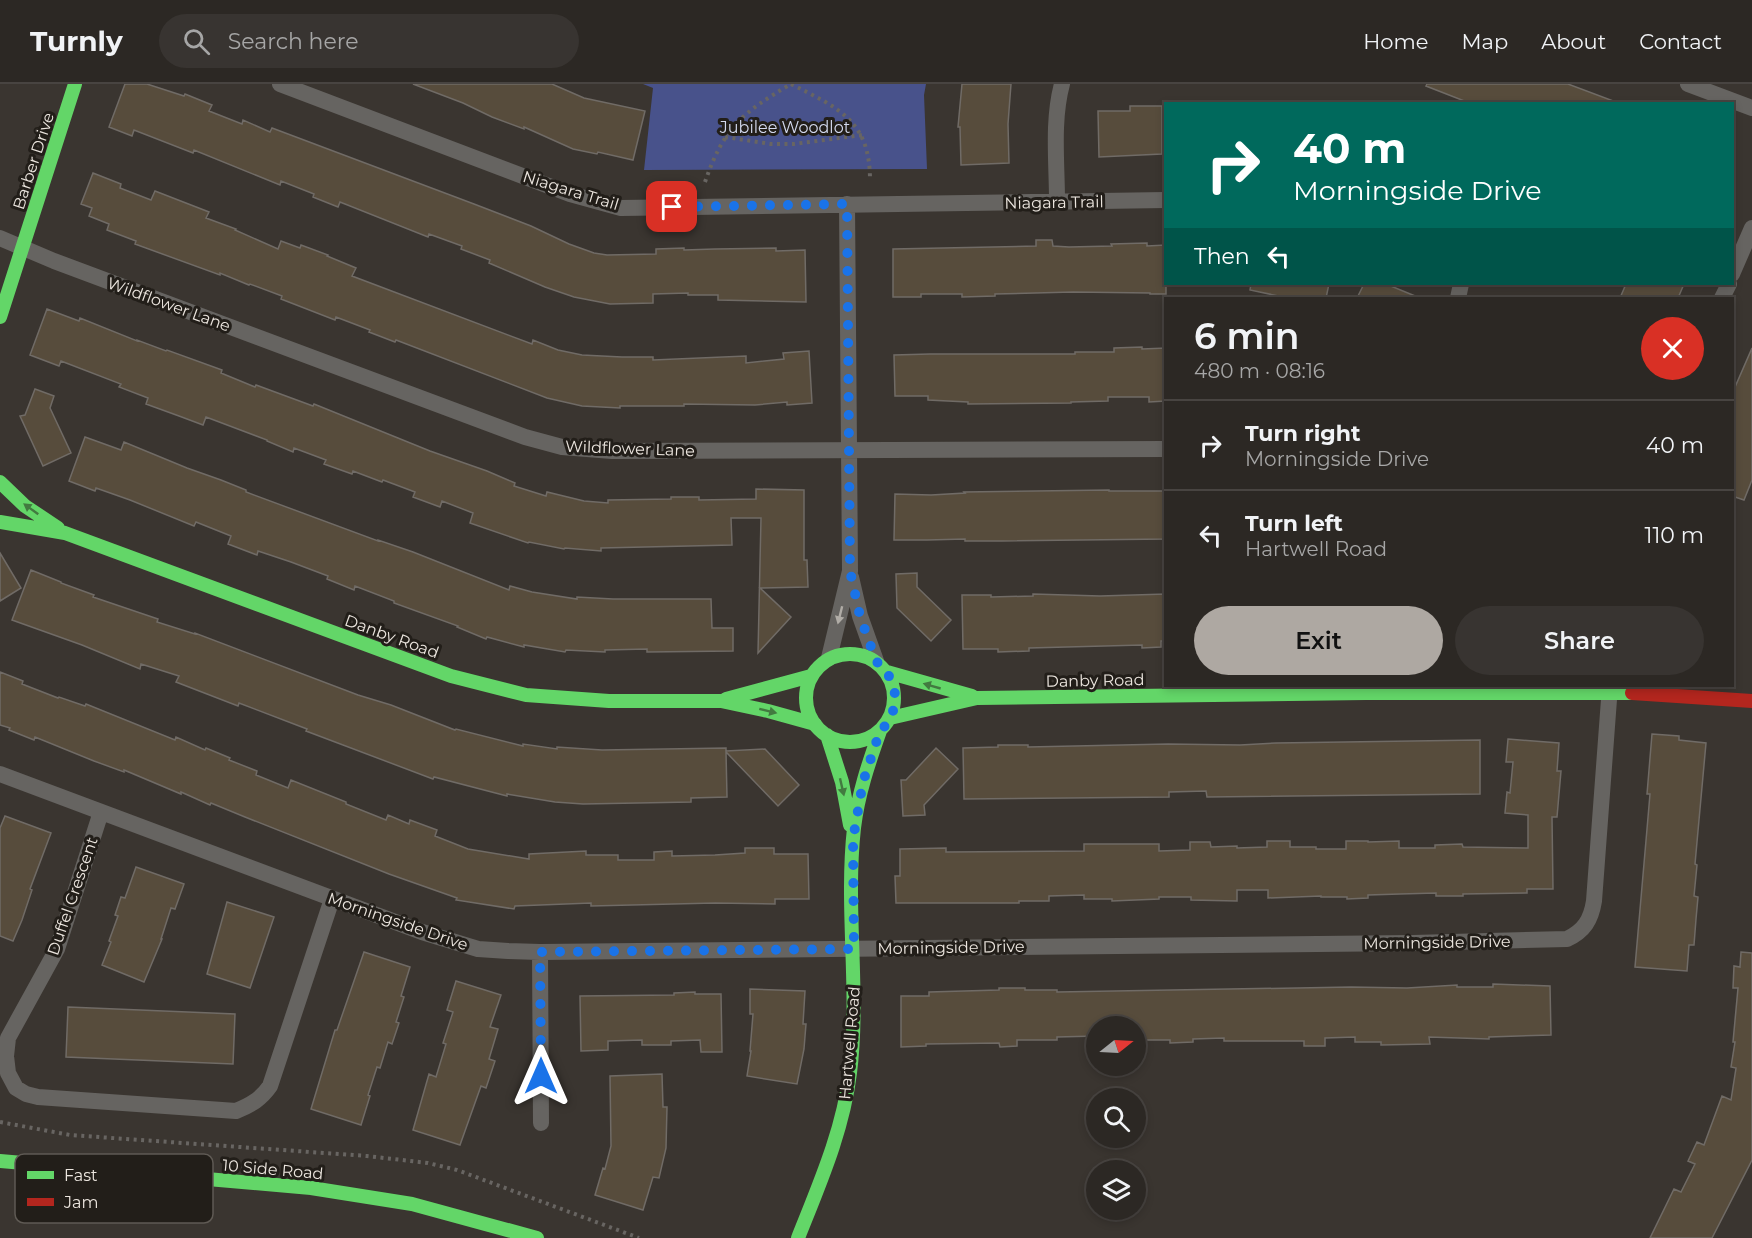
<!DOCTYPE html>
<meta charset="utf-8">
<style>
:root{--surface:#2c2824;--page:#383431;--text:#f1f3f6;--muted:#a6a6a6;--line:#484441;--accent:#aea8a2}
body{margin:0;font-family:Montserrat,sans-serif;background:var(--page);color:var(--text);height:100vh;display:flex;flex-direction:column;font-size:22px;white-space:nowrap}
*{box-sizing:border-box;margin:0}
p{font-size:20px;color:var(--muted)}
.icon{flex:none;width:33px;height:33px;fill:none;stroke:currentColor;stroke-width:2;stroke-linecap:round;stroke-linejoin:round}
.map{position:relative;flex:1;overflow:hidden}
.panel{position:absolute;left:1164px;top:213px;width:570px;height:390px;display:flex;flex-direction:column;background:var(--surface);border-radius:0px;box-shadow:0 3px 9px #0003,0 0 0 2px var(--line)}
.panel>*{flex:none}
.top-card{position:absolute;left:1164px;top:18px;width:570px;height:183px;border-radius:0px;box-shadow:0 3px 9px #0003,0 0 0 2px var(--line);background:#00695c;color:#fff;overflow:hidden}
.needle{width:39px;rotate:72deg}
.fabs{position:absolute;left:1086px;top:932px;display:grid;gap:12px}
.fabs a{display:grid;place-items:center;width:60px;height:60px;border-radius:50%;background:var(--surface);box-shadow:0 3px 9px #0003,0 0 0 2px var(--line);font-size:30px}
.pin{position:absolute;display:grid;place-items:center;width:51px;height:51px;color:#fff;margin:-26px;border-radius:12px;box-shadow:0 3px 9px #0006}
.me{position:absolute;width:66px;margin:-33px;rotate:0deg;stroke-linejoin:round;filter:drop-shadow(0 0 4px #0008)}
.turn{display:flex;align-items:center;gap:21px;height:126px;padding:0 30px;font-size:27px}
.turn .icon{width:78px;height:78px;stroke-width:2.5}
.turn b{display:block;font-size:42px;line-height:51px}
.then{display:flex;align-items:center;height:57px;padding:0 30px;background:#0003;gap:12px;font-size:22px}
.round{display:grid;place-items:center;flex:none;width:63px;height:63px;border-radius:32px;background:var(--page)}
.headline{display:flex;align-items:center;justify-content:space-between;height:102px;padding:0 30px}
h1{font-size:36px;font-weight:600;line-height:45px}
.action{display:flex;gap:12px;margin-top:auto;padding:12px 30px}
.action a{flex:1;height:69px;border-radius:36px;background:var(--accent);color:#111;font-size:24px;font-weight:600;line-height:69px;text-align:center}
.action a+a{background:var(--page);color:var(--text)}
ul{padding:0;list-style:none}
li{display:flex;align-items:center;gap:18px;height:90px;padding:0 30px;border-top:2px solid var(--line)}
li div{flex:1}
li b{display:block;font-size:22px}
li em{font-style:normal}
header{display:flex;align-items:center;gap:36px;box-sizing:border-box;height:84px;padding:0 30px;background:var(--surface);border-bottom:2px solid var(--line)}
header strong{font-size:28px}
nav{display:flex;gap:33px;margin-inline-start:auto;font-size:21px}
.search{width:420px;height:54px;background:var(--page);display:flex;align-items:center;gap:15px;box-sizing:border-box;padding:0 21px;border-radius:33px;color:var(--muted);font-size:22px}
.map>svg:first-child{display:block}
</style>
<header>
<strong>Turnly</strong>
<div class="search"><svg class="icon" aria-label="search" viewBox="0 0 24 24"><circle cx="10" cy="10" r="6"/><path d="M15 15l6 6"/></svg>Search here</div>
<nav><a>Home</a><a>Map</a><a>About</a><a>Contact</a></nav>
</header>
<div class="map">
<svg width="1752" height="1154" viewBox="0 0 1752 1154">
<rect width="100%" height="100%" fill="#3a3530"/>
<path fill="#48528b" d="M643,0h283l-2,11 3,74 -283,1 9,-82z"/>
<path fill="#574c3c" stroke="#706b66" stroke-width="1.5" d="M125,0h22l37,12 1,-2 27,11 -3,6 33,13 1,-4 27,12 2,-4 202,76 57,22 38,18 25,9 13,2 49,-1v-5l28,-1v2l31,-1 61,-1v3l29,-1 1,52 -88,-2v-5h-30v-2l-35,1v9l-43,1 -36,-7 -29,-10 -56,-24 1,-3 -29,-11 1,-3 -33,-12 -1,3 -88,-35 -2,5 -25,-10 1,-3 -33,-13 -1,4 -86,-35 -1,3 -59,-23 -2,6 -23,-9z
M413,0h139l32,14 61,13 -12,49 -35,-8 -1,2 -24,-5 -49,-22v2l-32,-12 -29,-14z
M962,0h49l-3,40 1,39 -48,2 -1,-38h-2z
M1427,0h141l48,18v2h-144l-46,-18z
M1130,22h32v48l-63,3 -1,-46h32z
M93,89l28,11 -1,4 31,12 4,-9 54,21 -3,6 30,11 -1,1 43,19 3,-8 19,7 1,-3 27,10 -1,1 29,12 -4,8 180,68 1,-4 25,10 24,5 40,2h31v3l93,-4v7l38,-4 -1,-6 26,-2 3,52 -25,2v-3l-32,3 -71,-1v2h-64v2l-38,-2 -35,-8 -151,-58 -1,2 -26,-10 1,-2 -34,-13 -1,3 -54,-21 1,-3 -32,-12 -1,1 -29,-12v2l-85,-31 1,-3 -29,-11 2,-6 -20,-8 3,-8 -11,-4z
M1036,156h16l1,6 16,1 43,-1 -1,-2 36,-1v3l19,-1v49h-16v-1l-77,-1 -78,2v2l-33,1v-3h-41v3h-28v-48l143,-3z
M1251,200h78l-3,14h-38l-38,-8z
M1364,200h22l34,14h-63z
M1626,200h58l-6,14h-58z
M47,225l32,12 1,-3 57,23v-1l29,11 1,-1 55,20 -1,3 34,14 1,-2 57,21 1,-2 116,47 57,20 28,12 -1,3 32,10 1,-4 37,9 24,2v-3l63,-1v-2h28v3l57,-1v-10l48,1v70h3l1,27 -48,1 31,29 -33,36 3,-135h-30l1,27 -131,3v3l-36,-3 -1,1 -35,-7 -1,1 -58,-20 3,-10 -31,-12 -2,6 -27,-10 2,-5 -32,-12 -1,2 -29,-11 -1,3 -28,-10 2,-4 -32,-12 -1,4 -26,-11v-1l-61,-23 -3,8 -24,-9 -33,-12 2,-6 -29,-11 2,-3 -60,-23 -2,5 -29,-11z
M1142,263v2l24,-1v53l-17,1v-5h-41v4l-37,1v1l-103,1v-2l-40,-2v-4h-33l-1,-41 36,-1h145v-2h39v-4z
M1752,264v132l-8,20 -12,-4v-102z
M35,305l19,7 -4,12 21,45 -28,13 -23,-50 5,-1z
M85,353l36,13 3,-8 63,26 34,12 25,10v2l132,49v-1l35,12 96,38 1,-4 22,6 45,7v-2l36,2h98l1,29h21v23l-86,1v-3l-42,1v2l-39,-2 -1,2 -41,-7v2l-37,-10 -1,2 -29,-12 1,-1 -64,-23v-2l-39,-15 -1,4 -27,-11 1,-3 -37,-14 -33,-11 -1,4 -29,-11 3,-8 -35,-14 -2,4 -64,-26 -34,-12 -1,3 -26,-10z
M1109,406v1h57v48l-164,2h-37v-2l-38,1h-33l1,-46 36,1 34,-2 -1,-1z
M0,469l21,35 -21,13z
M31,486l30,12v1l33,12 -1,2 65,22 -1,3 38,12v-1l163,62 33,10 64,25 1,-1 67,17v-2l34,5v-2l45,3 124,-2v3l39,-2 34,36 -21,21 -52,-54 1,45 -36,1v4l-108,2 -28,-2 -48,-8v2l-73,-19 -1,2 -127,-48 1,-2 -68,-26 -1,3 -62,-24 3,-6 -38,-12 -1,5 -58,-24 -70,-25z
M917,489v14l34,33 -20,21 -34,-33 -1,-34z
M1033,510l67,2 66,-2v47h-5v6l-19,1v-3l-113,3v3l-31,1v-3h-35l-1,-54h29v2l42,-1z
M0,588l23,9 -1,3 36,14 1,-1 26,9 1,-2 89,36 1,-3 29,13 1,-2 24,10 -1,2 28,11 -1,4 32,13 3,-8 55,22v2l40,16 2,-5 21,9 1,-4 27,10 -2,6 33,13 61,10v-5l57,-3v4h32v5h36v-8l18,-1v5l43,-1 30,-2v-5h29v6h34l1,45h-34v5l-60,-1 -124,3v-3l-76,3 -1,3 -58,-9 1,-2 -68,-24 -144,-57 -34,-14 -1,2 -29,-13v2l-57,-24v2l-30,-11 -59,-24 -1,3 -25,-10 1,-2 -10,-3z
M1652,650l27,2v4l27,3 -11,121 2,1 -3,31 4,1 -2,22 -2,26h-5l-2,26 -52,-4 12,-138 3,-35h-3z
M1508,655l51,4 -2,28h4l-4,46h-5l1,72h-26v4l-64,1v2h-27v-3l-36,1 -32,1v3l-21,1v-2h-26v-1l-53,2v-8h-31v11l-46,-1v-3h-32v2l-47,2v-2h-28v-4l-35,1v5h-30v2h-123l-1,-27h5v-27l46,-1v4l138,-1v-7h75v7l31,-1v-8h20l1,5 26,-1v2l30,-1v-6h23v6h26v2h30v-8h22v1l31,-1v7h36v-3l27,-1 1,3 65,1v-33l-23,-2 2,-21 3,1 3,-31h-7z
M1480,656v54l-273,3 -1,-6 -37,1v5l-205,2 -1,-51 35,-1v-2h30v2l140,-3 72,1 36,-2z
M936,664l22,21 -34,36 1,10 -22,1 -2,-36h5z
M5,732l46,17 -21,56 2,1 -10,30 -9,21 -13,-5v-108z
M136,783l48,17 -9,25 -4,-1 -10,31h1l-18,43 -42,-17 9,-23 -2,-1 9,-25 -3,-1 6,-18 4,1z
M227,818l47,15 -24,71 -43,-14z
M364,868l46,15 -9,29 3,1 -8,25 3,1 -7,21 -4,-2 -8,26 -3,-1 -9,28 2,1 -9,29 -50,-16 24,-79h2z
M1741,868l11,1v207l-40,78h-62l24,-49 7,3 14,-28 -7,-3 9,-19 7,3 18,-49 9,4 5,-32 -5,-1 4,-25h-2l5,-54h-5l1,-22 6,1z
M456,897l45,14 -11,32 8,2 -9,30 6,2 -9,27 -5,-2 -21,59 -47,-15 16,-56 7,3 10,-33 -3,-1 10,-31 -6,-2z
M1493,900l57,2 1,49 -62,2v2l-60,-2 1,7 -49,1v-3h-26v-5l-30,1v8h-21v-5h-80v-3l-31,1v3l-23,1v-3h-34v-14h-40v10l-39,1v3h-40v6l-17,1 -1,-4 -73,1v2l-25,1v-51h28v-4l70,-2v-2h26v2h32v2l294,-5 56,1 50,-3v2h36z
M750,905l55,2 -2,33h3l-2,25 -7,35 -50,-8 4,-25h-1l3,-37h-3z
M695,908v2h26l1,58h-21l-1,-12 -29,1v4h-29v-5l-34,1v9l-27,1 -1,-55 94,-1v-2z
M68,923l167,7 -2,50 -167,-7z
M662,990l1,33h4l-1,41 -7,30 -6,-1 -10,33 -48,-15 8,-27 2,1 6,-23 -1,-70z"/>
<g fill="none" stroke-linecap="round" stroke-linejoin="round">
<path stroke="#686562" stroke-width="4" stroke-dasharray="3 4.5" stroke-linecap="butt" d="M791,0c47,24 79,36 79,96
M725,53l46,7h23l68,-9
M705,98c19,-55 37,-69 86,-98
M0,1038l70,13 297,21 61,7 29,7 182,68"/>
<path stroke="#666461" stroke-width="16" d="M280,0l290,110 51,14 545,-8
M1688,0l64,24
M1057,117c0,-38 -5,-80 5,-117
M0,154l54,23 471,176 37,10 50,4 554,-2
M1732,190l20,-46
M1458,214l3,-14
M1722,214l7,-14
M851,493l9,39 16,45
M829,574l21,-87 -3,-367
M0,690l422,158 56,17 30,2 32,1 873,-9 154,-4c17,-8 24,-19 27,-38l16,-215
M101,728l-44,137 -49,89 -2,18 2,17 8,15 10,6 12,3 198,14c15,-6 25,-12 34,-25l62,-187
M540,868l1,171"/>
<path stroke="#63d668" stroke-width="14" d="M0,233l75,-233
M0,398l25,24 33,22
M0,438l65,11 386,143 75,19 83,6h112l47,10 47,13
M806 614a44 44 0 1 1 88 0a44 44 0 1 1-88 0Z
M887,588l85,24
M726,615l85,-23
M890,634l87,-20 389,-5h266
M827,651l15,47 8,43
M0,1077l311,27 101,16 125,34
M798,1154c21,-53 45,-107 52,-165 10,-81 -5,-164 4,-245 4,-34 15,-66 26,-97"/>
<path stroke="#b3261e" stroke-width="14" d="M1632,609l120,8"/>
</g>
<defs><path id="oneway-solid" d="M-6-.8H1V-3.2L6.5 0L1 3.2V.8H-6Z" transform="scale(1.5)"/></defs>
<g fill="#427a40">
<use href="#oneway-solid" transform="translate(31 425) rotate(-144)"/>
<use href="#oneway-solid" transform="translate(932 602) rotate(-164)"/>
<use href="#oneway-solid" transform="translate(768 627) rotate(14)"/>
<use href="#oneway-solid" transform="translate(842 703) rotate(77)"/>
</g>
<use fill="#b0aca6" href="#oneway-solid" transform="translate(840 531) rotate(104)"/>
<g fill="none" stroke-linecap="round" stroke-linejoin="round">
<path stroke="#1a73e8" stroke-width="10" stroke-dasharray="0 18" d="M541,992l-1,-124 314,-3 -1,-110 10,-57 17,-51 6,-6 7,-14 2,-16 -1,-8 -7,-15 -11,-11 -16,-45 -10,-45 -3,-367 -175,3"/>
</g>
<g text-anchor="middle" stroke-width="6" stroke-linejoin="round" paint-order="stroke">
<g font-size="16" fill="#d3d9ee" stroke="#221e19">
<text x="785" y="49">Jubilee Woodlot</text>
</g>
<g font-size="16" fill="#ece6df" stroke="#221e19">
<text transform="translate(33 77) rotate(-72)" y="6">Barber Drive</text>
<text transform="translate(571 106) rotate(17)" y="6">Niagara Trail</text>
<text transform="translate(1054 118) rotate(-1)" y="6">Niagara Trail</text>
<text transform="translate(169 220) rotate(20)" y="6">Wildflower Lane</text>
<text transform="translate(630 364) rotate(2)" y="6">Wildflower Lane</text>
<text transform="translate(392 552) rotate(20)" y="6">Danby Road</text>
<text transform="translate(1095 596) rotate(-1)" y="6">Danby Road</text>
<text transform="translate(72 812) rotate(-71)" y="6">Duffel Crescent</text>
<text transform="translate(398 837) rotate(19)" y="6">Morningside Drive</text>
<text transform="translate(1437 858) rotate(-1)" y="6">Morningside Drive</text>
<text transform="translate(951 863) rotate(-1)" y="6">Morningside Drive</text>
<text transform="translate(849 959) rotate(-85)" y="6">Hartwell Road</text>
<text transform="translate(273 1085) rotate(5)" y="6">10 Side Road</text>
</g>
</g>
<rect x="15" y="1070" width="198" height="69" rx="9" fill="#221e19" stroke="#5f5a54" stroke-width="1.5"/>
<rect x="27" y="1087" width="27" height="8" fill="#63d668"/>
<rect x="27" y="1114" width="27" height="8" fill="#b3261e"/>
<g font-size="16" fill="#ece6df">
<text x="64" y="1097">Fast</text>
<text x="64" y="1124">Jam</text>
</g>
</svg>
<div class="fabs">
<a><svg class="needle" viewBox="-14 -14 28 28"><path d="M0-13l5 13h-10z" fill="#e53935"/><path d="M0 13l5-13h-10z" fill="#a6a6a6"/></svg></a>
<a><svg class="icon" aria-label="search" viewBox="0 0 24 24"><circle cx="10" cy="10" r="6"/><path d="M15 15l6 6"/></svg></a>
<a><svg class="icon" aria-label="layers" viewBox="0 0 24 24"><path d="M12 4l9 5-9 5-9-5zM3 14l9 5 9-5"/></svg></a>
</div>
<div class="pin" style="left:672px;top:123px;background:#d93025"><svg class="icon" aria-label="arrive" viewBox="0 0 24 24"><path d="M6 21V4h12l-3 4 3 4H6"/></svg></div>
<svg class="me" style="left:541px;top:992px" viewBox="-20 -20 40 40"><path d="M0-17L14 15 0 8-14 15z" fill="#1a73e8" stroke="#fff" stroke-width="4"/></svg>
<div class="top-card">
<div class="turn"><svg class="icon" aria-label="right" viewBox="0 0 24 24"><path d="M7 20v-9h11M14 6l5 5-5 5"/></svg><div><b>40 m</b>Morningside Drive</div></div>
<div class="then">Then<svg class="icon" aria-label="left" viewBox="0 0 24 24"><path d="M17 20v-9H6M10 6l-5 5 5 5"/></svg></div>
</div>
<section class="panel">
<div class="headline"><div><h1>6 min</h1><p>480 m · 08:16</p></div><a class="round" style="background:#d93025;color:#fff"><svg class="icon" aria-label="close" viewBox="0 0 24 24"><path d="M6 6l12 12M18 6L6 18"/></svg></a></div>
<ul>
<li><svg class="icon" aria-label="right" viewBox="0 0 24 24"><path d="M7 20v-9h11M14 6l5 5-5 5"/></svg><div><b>Turn right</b><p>Morningside Drive</p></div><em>40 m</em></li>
<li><svg class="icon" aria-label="left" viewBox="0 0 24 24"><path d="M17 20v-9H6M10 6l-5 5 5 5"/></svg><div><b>Turn left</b><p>Hartwell Road</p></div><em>110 m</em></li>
</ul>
<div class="action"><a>Exit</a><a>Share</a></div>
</section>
</div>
